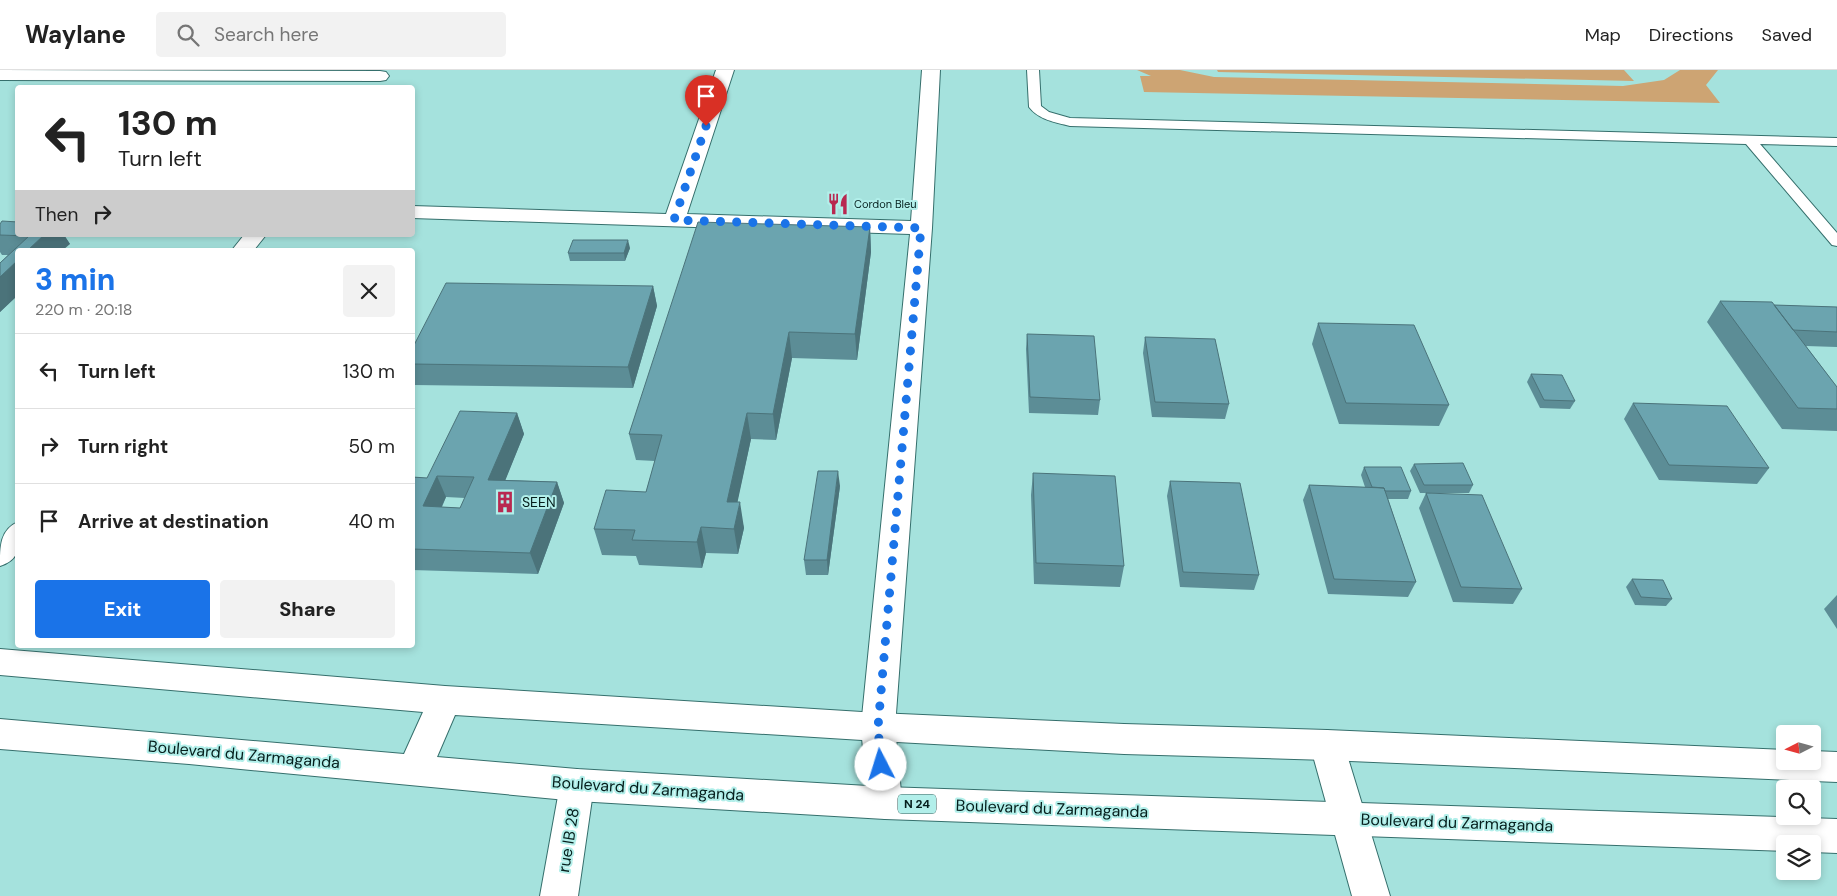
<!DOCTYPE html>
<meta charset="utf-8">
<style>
:root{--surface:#fff;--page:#f2f2f2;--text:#222;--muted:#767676;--line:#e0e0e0;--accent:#1a73e8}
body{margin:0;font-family:"DM Sans",sans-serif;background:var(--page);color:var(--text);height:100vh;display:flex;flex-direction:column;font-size:19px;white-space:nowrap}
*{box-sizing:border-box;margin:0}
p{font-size:16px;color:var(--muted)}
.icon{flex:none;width:28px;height:28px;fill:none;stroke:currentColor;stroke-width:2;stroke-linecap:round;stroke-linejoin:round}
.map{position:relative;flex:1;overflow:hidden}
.details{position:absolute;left:15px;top:178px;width:400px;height:400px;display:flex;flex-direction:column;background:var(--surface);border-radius:5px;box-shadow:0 2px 8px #0003}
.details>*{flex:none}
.banner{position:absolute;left:15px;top:15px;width:400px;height:152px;border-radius:5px;box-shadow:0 2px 8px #0003;background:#fff;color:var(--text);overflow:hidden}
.needle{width:32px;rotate:264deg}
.controls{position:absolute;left:1776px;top:655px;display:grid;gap:10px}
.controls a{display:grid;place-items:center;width:45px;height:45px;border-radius:5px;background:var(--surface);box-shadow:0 2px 8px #0003;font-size:25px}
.pin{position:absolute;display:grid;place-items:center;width:42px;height:42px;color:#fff;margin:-51px -21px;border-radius:50% 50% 50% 0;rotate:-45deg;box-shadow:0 0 5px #0007}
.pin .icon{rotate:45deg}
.me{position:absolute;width:55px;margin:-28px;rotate:355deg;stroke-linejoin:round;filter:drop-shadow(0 0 4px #0008)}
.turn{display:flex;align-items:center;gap:18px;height:105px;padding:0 20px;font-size:22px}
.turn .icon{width:65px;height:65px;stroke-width:2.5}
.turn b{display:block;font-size:35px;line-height:42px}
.then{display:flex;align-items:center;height:48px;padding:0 20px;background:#0003;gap:10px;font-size:19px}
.round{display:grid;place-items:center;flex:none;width:52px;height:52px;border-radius:5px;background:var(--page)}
.summary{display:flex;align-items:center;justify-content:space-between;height:85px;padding:0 20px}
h1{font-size:30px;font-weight:800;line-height:38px;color:var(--accent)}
.action{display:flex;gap:10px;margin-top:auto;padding:10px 20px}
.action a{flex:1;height:58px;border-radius:5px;background:var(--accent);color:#fff;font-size:20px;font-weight:800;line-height:58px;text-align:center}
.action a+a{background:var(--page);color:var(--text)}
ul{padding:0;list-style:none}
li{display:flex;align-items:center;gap:15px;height:75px;padding:0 20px;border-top:1px solid var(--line)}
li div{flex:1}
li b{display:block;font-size:19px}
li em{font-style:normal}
header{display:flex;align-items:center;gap:30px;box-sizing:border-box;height:70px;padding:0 25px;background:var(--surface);border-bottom:1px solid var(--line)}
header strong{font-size:24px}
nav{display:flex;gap:28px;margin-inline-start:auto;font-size:18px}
.search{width:350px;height:45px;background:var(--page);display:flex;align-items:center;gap:12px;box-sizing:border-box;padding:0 18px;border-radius:5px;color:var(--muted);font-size:19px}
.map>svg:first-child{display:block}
</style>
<header>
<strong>Waylane</strong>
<div class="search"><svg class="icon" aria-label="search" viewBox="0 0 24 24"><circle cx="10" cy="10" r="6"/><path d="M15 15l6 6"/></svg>Search here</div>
<nav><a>Map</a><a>Directions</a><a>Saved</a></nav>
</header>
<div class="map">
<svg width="1837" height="826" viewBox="0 0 1837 826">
<rect width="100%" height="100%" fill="#a5e2dd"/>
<path fill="#cda473" d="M1137,0h43l34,7 409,9 41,-6 16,-10h38l-12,15 14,18 -576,-11 -4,-16h11z
M1217,0h407l10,11 -416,-9z"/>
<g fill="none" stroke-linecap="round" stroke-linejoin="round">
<g stroke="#356f6c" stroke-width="2">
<path id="service" d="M1027,0h12l2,36 8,6 21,6 767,20v8l-77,-2 77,89v13l-5,-1 -86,-101 -676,-18c-15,-4 -31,-6 -41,-19z"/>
</g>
<g stroke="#356f6c" stroke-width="2">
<path id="minor" d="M0,0l380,1 6,1 3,4 -3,4 -6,1 -380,-1z
M716,0h18l-47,144 224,7 11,-151h18l-8,158 -37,499 7,76 -5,11 -12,5 -12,-5 -5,-11 -7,-76 49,-493 -498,-16v-12l254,8z
M244,165h22l-12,15h-22z
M18,452c0,21 5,37 -18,44 0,-20 0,-36 18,-44z
M1327,660l12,5 5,10 46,151h-38l-42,-151 5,-10z
M577,699l12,5 5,11 -16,111h-38l20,-111 5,-11z"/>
</g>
<g stroke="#356f6c" stroke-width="2">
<path id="primary" d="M0,579l445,37 433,27 246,11 203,6 458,20v11h27v-10l25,1v30l-510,-22 -203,-6 -246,-13 -423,-26 -18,42 140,12 308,18 952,32v34l-25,-1v-8h-27v7l-900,-32 -308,-18 -388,-37 -189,-15v-30l404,35 19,-42 -423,-37z"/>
</g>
<use href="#service" fill="#fff" fill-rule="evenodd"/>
<use href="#minor" fill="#fff" fill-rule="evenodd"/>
<use href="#primary" fill="#fff" fill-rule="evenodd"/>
</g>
<path fill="#5c8d96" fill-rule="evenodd" d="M0,154l64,11 6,9 -52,6v45l-18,17v-49l8,-8h-6l-2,-3z
M870,157l1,25 -14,108 -65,-2 -16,82 -25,-1 -14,63 7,26 -6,26 -32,-1 -4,15 -63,-3 -3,-9 -34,-1 -8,-26 52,-37 9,-31 -19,-1 -7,-26z
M630,178l-5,13h-55l-2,-8z
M653,216l4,20 -24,82 -219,-3 -2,-2v-34z
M1720,231l54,4 63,2v40l-31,-1 31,41v44l-55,-2 -75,-107z
M1318,253l131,82 -10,21 -100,-2 -27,-80z
M1027,264l73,66 -2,15 -69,-2 -3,-64z
M1145,267l84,67 -4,15 -73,-2 -9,-64z
M1531,304l44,27 -5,8 -30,-1 -13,-26z
M1633,333l136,65 -12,16 -98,-4 -35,-61z
M517,343l7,21 -19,46 52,2 7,21 -26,71 -126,-4v-93l15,1zM446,427l19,1 -5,10 -18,-1z
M1414,394l59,21 -4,8h-39l92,96 -9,15 -60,-2 -34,-94 7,-15h-6l-10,-22z
M1364,397l47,24 -3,8h-20l28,83 -8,15 -80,-3 -25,-94 6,-15 56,2 -4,-12z
M1033,403l91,93 -4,21 -86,-3 -3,-89z
M1170,411l89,94 -5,15 -74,-3 -13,-91z
M840,416l-12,89h-22l-2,-15z
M1632,509l40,20 -6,7 -31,-1 -9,-18z
M1837,525v34l-13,-20z"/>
<path fill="#4b737a" d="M870,157l1,25 -14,108 -2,-26z
M44,165h20l6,9 -7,6h-35z
M628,170l2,8 -5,13 -1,-8z
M18,190v35l-18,17v-35z
M653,216l4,20 -24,82 -5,-21z
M789,262l3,26 -16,82 -3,-26z
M517,343l7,21 -27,67 -9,-21z
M747,343l4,26 -19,89 -5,-26z
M838,401l2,15 -12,89 -1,-15z
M437,406l9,21 -14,30 -9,-21z
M557,412l7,21 -26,71 -8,-21z
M740,432l4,26 -6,26 -4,-25z
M701,457l5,26 -4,15 -5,-26z"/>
<path fill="#6ba4af" stroke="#4b737a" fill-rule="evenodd" d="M2,151l16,1v13h26l-16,15h-10v10l-18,17v-14l29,-27 -29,-1v-11z
M698,152l172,5 -15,107 -66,-2 -16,82 -26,-1 -20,89h13l-6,27 -33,-2 -4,15 -65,-2 3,-10 -41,-1 12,-39 40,2 16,-57 -33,-1z
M573,170h55l-4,13h-56z
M446,213l207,3 -25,81 -216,-3v-15z
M1720,231l52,1 65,85v22l-39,-1z
M1774,235l63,2v25l-44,-2z
M1318,253l96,2 35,80 -103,-2z
M1027,264l67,2 6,64 -70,-3z
M1145,267l70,2 14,65 -74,-2z
M1531,304l31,1 13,26 -31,-1z
M1633,333l94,3 42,62 -100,-3z
M460,341l57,2 -29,67 69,2 -27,71 -118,-4v-72l15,1zM437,406l37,1 -14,31 -37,-2z
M1463,393l10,22h-49l-10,-21z
M1364,397h37l10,24h-26l-1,-3 -12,-1z
M818,401h20l-11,89h-23z
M1033,403l82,3 9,90 -88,-3z
M1170,411l70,2 19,92 -76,-3z
M1309,415l75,3 32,94 -82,-3z
M1426,423l56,2 40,94 -61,-2z
M1632,509l31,1 9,19 -31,-2z"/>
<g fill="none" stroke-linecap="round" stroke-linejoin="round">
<path stroke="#1a73e8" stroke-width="9" stroke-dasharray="0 16.2" d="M706,56l-32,94 247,8 -43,499 3,38"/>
</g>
<defs>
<g id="restaurant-bare" transform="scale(1.725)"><path d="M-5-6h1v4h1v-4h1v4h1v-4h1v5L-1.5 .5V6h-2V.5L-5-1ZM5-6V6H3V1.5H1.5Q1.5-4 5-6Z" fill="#b82850" stroke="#b2efea" stroke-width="2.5" paint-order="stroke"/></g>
<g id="building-bare" transform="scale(1.725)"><path d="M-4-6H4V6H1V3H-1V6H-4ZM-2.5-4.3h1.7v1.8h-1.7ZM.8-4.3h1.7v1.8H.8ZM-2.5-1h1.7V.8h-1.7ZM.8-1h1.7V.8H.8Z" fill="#b82850" stroke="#b2efea" stroke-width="2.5" paint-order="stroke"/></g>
</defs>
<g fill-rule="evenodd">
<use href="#restaurant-bare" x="838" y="134"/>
<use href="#building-bare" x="505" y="432"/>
</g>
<g text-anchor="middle" stroke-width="4" stroke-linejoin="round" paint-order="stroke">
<g font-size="11" fill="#051e1c" stroke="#b2efea" text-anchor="start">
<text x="854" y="138">Cordon Bleu</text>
</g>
<rect fill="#b2efea" stroke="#395d5a" stroke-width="1" x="898" y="724.5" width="38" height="19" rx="4"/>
<g font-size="12" font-weight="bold" fill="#051e1c">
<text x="917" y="738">N 24</text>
</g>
<g font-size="14" fill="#051e1c" stroke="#b2efea" text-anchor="start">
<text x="522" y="437">SEEN</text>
</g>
<g font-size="16" fill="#051e1c" stroke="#b2efea">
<text transform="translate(244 684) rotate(5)" y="6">Boulevard du Zarmaganda</text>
<text transform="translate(648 718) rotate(4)" y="6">Boulevard du Zarmaganda</text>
<text transform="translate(1052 738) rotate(2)" y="6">Boulevard du Zarmaganda</text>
<text transform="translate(1457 752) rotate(2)" y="6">Boulevard du Zarmaganda</text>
<text transform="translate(568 770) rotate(-81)" y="6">rue IB 28</text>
</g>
</g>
</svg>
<div class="controls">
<a><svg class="needle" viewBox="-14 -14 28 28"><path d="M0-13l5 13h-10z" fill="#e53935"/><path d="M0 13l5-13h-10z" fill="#767676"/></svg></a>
<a><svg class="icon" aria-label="search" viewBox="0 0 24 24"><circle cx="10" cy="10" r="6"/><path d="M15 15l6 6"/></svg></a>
<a><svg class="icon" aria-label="layers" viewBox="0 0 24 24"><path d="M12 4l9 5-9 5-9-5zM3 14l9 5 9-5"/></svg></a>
</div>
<div class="pin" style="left:706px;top:56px;background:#d93025"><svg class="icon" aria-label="arrive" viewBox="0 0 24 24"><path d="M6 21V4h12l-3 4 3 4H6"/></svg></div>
<svg class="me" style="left:881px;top:695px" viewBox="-20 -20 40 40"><circle r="19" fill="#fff"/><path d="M0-13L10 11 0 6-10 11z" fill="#1a73e8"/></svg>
<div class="banner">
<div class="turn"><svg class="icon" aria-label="left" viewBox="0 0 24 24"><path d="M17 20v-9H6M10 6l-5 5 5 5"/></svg><div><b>130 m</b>Turn left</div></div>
<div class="then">Then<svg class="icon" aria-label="right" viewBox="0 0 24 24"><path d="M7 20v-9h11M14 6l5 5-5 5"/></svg></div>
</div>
<section class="details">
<div class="summary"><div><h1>3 min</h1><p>220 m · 20:18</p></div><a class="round"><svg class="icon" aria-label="close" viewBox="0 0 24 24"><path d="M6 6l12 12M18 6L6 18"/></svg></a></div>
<ul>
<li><svg class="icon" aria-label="left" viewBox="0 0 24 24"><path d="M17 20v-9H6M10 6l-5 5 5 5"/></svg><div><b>Turn left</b></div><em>130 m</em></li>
<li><svg class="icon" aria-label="right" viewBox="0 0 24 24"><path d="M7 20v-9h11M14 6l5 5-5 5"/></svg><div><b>Turn right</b></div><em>50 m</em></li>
<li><svg class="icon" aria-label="arrive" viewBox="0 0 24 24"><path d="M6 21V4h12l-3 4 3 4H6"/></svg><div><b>Arrive at destination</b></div><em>40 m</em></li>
</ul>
<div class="action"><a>Exit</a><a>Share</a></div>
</section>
</div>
